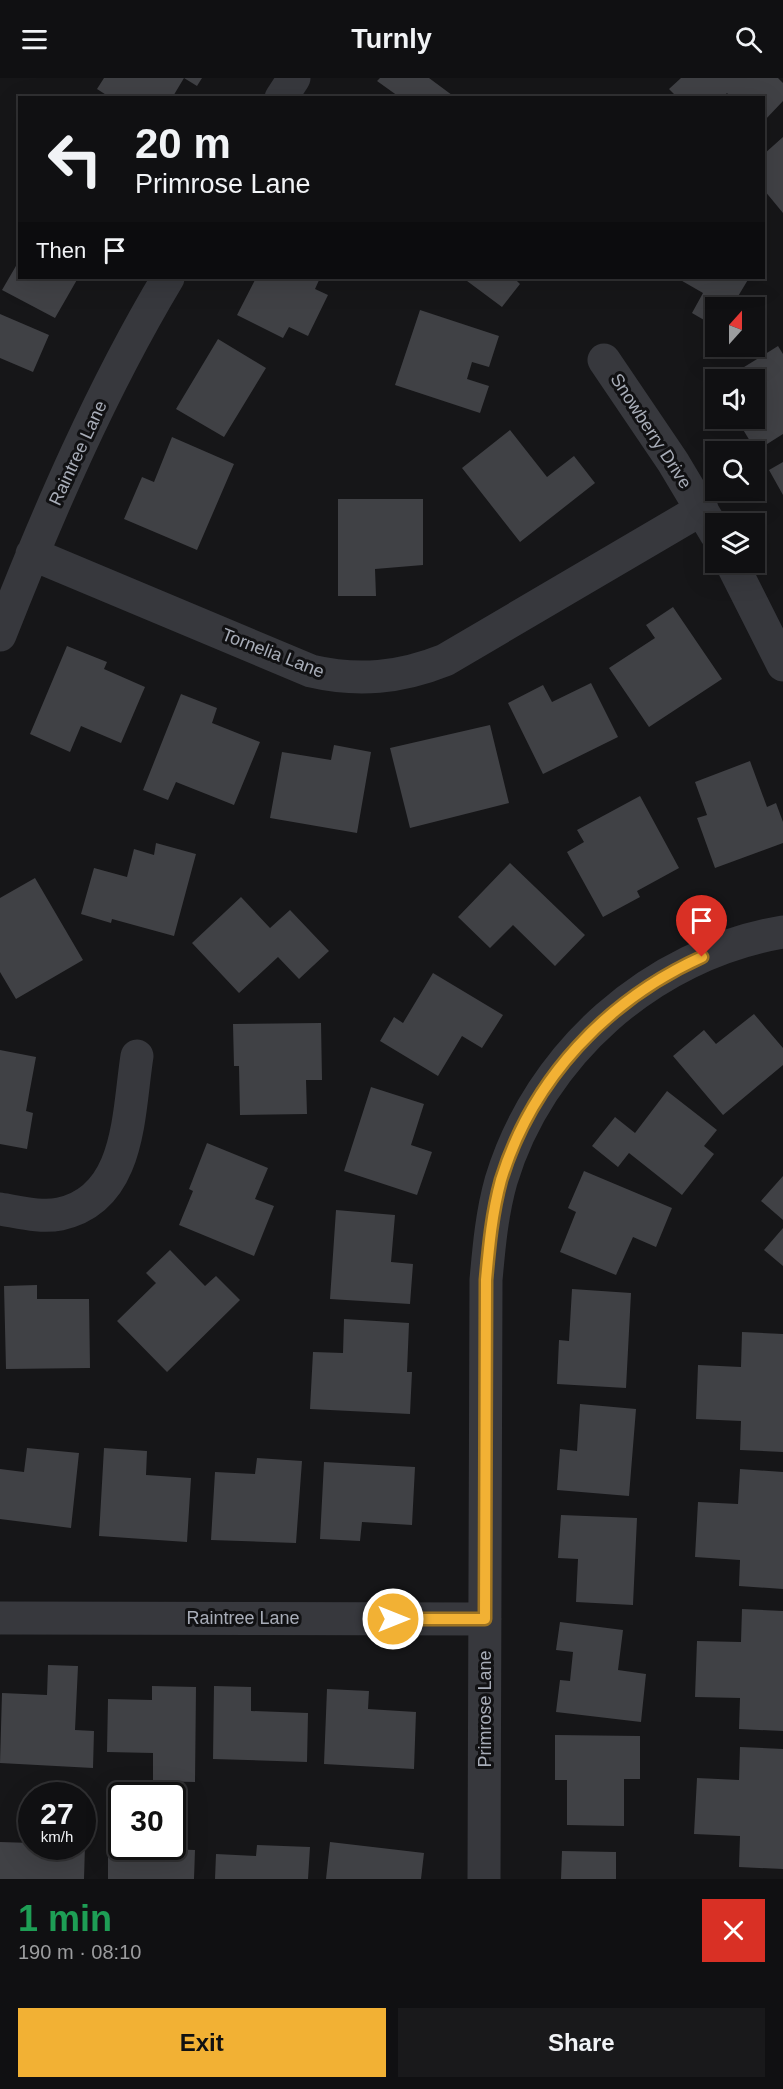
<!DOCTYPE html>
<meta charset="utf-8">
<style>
:root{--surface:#101012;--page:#19191b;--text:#f1f3f6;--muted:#9c9d9f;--line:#303032;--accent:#f2b134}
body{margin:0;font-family:Arial,sans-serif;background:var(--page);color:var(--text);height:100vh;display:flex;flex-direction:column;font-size:22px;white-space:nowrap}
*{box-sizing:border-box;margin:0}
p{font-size:20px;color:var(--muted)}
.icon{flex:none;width:33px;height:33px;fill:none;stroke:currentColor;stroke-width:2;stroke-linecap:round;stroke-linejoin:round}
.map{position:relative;height:1801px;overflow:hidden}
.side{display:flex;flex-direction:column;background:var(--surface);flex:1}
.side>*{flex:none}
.guide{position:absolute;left:18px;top:18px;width:747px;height:183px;border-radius:0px;box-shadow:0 6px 24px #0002,0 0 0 2px var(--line);background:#101012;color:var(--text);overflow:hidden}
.needle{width:39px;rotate:21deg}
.fabs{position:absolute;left:705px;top:219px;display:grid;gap:12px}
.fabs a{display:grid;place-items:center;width:60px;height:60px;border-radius:0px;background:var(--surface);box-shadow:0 6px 24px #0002,0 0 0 2px var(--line);font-size:30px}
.speed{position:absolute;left:18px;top:1704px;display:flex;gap:12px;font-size:30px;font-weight:700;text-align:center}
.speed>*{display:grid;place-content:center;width:78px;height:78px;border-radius:50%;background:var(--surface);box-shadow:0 6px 24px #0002,0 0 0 2px var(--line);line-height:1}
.speed small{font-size:15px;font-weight:400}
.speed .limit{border:3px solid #111;border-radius:9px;background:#fff;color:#111}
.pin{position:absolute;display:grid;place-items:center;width:51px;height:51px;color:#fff;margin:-62px -26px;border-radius:50% 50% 50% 0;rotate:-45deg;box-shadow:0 0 6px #0007}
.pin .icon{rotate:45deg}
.me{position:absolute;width:66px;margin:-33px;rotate:90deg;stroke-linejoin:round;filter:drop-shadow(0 0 4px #0008)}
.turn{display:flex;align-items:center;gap:21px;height:126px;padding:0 18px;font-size:27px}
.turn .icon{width:78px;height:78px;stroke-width:2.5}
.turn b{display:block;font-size:42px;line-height:51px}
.then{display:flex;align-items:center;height:57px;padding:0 18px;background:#0003;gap:12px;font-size:22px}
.round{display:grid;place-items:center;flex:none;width:63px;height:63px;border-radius:0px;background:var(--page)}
.head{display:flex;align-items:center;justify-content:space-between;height:102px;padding:0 18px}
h1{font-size:36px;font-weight:600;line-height:45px;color:#1e9e55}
.action{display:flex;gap:12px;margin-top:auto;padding:12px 18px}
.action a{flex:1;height:69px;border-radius:0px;background:var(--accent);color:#111;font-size:24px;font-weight:600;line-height:69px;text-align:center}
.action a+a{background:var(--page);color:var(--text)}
header{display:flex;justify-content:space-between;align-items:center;height:78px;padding:0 18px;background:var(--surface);font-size:27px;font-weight:600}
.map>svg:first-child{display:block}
</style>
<header><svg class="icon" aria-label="menu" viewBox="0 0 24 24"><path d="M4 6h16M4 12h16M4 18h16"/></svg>Turnly<svg class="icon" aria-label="search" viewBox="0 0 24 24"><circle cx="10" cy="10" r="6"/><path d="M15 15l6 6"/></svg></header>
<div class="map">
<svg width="783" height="1801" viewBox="0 0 783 1801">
<rect width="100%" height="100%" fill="#161618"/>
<path fill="#404145" d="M104,0h98l-5,8 -13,-8 -12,20h-61l-14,-9z
M380,0h49l27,20h-60l2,-2 -21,-15z
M681,0h97l5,5v18l-19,20v-23h-33l-4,-5 -5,5h-44l-9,-9z
M783,59v76l-19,-23v-36z
M20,181v19h58l-23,40 -53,-28z
M256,200h64l-5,11 13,6 -20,41 -19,-9 -6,11 -46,-23z
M463,200h51l6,6 -18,23z
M677,200h72l-18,30h-15v19l-24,-14 11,-20z
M420,232l79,26 -10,31 -17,-5 -5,17 22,7 -9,27 -85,-28z
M0,236l49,21 -16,37 -33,-14z
M218,261l48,29 -42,69 -48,-28z
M778,268l5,8v80l-27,17 -20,-33h18v-38h-31z
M510,352l37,47 27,-21 21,27 -75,59 -58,-74z
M172,359l62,27 -37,86 -73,-31 18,-42 12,5z
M783,384v33l-14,-25z
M338,421h85v66l-48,4 1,27h-38z
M673,529l49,72 -73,48 -40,-59 46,-30 -9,-13z
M67,568l40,16 -3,7 41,18 -24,56 -40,-17 -11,26 -40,-18z
M591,605l27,54 -75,37 -35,-71 35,-18 9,17z
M181,616l36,14 -5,15 48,19 -26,63 -58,-23 -8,18 -25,-10z
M490,647l19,78 -99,25 -20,-80z
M334,667l37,7 -14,81 -87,-15 12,-66 49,8z
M750,683l17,46 9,-4 7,19v21l-68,25 -18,-50 10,-3 -12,-33z
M640,718l39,72 -42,23 3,6 -37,20 -36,-65 17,-10 -7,-12z
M156,765l40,11 -22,82 -62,-17 -1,4 -30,-9 13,-46 33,9 7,-28 20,6z
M510,785l75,72 -30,31 -42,-41 -23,23 -32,-31z
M35,800l48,82 -67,39 -16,-27v-74z
M241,819l29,31 20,-18 39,41 -30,28 -21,-22 -39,36 -47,-50z
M433,895l70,42 -21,33 -20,-12 -24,40 -58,-35 14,-24 9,6z
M754,936l29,34v17l-60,50 -50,-59 31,-26 12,14z
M321,945l1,57h-16l1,34 -67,1 -1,-49h-5l-1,-42z
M0,972l36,7 -10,54 7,2 -6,36 -27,-5z
M371,1009l53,17 -13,41 21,7 -15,43 -73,-24z
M667,1013l50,39 -13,16 10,8 -32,41 -53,-42 -11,14 -26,-21 23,-29 20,16z
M207,1065l61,25 -13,31 19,7 -20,50 -75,-31 14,-34 -4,-2z
M584,1093l88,37 -16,39 -23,-10 -17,38 -56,-23 16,-40 -8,-4z
M783,1098v44l-22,-19z
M336,1132l59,5 -4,47 22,2 -3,40 -80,-5z
M783,1150v38l-19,-16z
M170,1172l35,36 11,-10 24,24 -73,72 -50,-51 39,-38 -10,-10z
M37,1207v14h52l1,69 -84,1 -2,-83z
M572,1211l59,4 -5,95 -69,-4 2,-44 10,1z
M344,1241l65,4 -2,49h5l-2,42 -100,-5 3,-57 30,1z
M742,1254l41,2v118l-43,-2 1,-29 -45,-2 2,-54 43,2z
M580,1326l56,5 -7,87 -72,-6 3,-41 17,2z
M27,1370l52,5 -8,75 -71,-9v-50l24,3z
M104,1370l43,3 -1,24 45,3 -4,64 -88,-6z
M257,1380l45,3 -6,82 -85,-3 4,-68 40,2z
M324,1384l91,5 -3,58 -50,-3 -2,19 -40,-2z
M740,1391l43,3v117l-44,-3 1,-26 -45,-3 3,-55 40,2z
M561,1437l76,3 -4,87 -57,-3 2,-43 -20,-1z
M742,1531l41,2v120l-44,-2 1,-31 -45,-1 2,-56 44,1z
M560,1544l63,8 -5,40 28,4 -5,48 -85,-10 4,-32 10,1 3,-29 -17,-2z
M48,1587l30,1 -3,64 19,1 -1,37 -93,-5 2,-70 45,2z
M152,1608l44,1 -1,95 -42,-1v-28l-46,-1 1,-53 44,1z
M214,1608l37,1v24l57,2 -1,49 -94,-3z
M327,1611l42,2 -1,18 48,3 -2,57 -90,-5z
M555,1657l85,1v43h-16v47l-57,-1v-45h-12z
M740,1669l43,2v120l-44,-2 1,-31 -46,-2 3,-56 42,2z
M0,1764l32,1v3l53,-1 -1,34h-84z
M330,1764l94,11 -3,26h-95z
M257,1767l53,2 -2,32h-93l1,-25 40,2z
M108,1769l87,3 -1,29h-86z
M562,1773l54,1v27h-55z"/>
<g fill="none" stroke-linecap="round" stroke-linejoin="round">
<path stroke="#37383d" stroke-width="33" d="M281,20l13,-20
M604,282l69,102 43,72
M32,476l279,117c47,11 89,7 134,-11l257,-151
M731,484l52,103
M0,557c48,-122 101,-245 168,-357
M0,1131c19,3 41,9 60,5 71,-15 68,-101 77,-158
M0,1540l485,1
M484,1801l2,-599c3,-34 6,-67 15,-99 38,-127 151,-227 282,-249"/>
</g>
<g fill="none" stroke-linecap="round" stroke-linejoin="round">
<g stroke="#9d7322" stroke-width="15">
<path id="route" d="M393,1541h92l1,-339c3,-34 6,-67 15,-100 31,-101 106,-180 201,-223"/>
</g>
<use href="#route" stroke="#f2b134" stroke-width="10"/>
</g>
<g text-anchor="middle" stroke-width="6" stroke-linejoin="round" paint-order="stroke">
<g font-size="18" fill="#a8adb8" stroke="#111113">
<text transform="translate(651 353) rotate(57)" y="6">Snowberry Drive</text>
<text transform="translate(78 375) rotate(-65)" y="6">Raintree Lane</text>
<text transform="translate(273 575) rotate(21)" y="6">Tornelia Lane</text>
<text x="243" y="1546">Raintree Lane</text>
<text transform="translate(485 1631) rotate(-90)" y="6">Primrose Lane</text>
</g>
</g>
</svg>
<div class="fabs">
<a><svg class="needle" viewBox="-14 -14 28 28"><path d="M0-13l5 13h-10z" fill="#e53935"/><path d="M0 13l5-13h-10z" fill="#9c9d9f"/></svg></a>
<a><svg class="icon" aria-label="sound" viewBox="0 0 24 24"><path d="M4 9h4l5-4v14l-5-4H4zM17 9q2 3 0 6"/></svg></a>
<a><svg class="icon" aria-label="search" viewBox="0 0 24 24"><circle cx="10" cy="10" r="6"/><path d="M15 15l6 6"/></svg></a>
<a><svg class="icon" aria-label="layers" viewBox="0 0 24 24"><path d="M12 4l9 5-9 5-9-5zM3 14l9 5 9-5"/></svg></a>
</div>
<div class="speed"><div>27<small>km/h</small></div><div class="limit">30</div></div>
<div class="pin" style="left:702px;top:879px;background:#d93025"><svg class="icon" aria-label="arrive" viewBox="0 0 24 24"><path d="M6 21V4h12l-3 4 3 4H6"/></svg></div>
<svg class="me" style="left:393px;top:1541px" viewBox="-20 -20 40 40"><circle r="17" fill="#f2b134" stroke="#fff" stroke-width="3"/><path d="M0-11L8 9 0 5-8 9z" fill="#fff"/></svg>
<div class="guide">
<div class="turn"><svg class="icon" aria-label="left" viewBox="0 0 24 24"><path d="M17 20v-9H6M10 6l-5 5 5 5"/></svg><div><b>20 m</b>Primrose Lane</div></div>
<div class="then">Then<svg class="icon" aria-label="arrive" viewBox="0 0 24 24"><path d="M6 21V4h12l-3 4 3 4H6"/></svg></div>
</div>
</div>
<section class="side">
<div class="head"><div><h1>1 min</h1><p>190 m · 08:10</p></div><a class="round" style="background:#d93025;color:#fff"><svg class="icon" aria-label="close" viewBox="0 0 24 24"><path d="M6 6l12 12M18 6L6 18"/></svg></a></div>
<div class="action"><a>Exit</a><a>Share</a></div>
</section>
